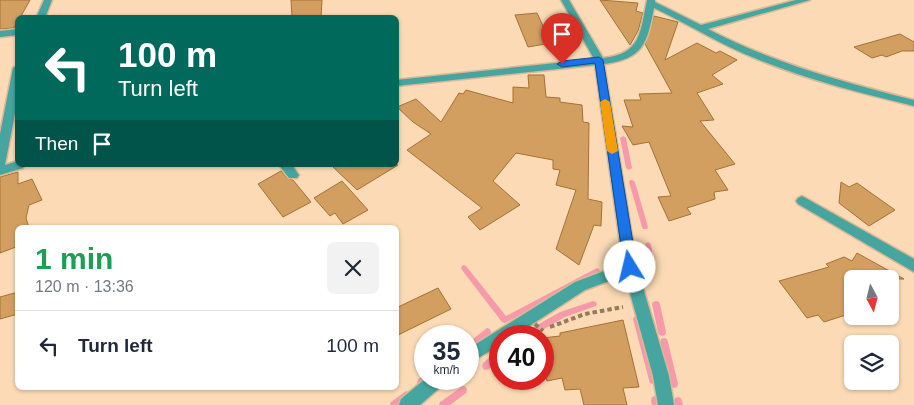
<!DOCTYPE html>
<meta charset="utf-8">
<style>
:root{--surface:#fff;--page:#f2f2f3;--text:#1f2937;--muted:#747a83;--line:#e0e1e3}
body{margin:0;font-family:Arial,sans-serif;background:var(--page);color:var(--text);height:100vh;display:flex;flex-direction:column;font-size:19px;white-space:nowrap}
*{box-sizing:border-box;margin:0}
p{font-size:16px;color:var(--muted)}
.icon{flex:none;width:28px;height:28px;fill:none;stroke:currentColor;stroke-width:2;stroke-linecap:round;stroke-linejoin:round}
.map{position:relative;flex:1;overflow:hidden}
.panel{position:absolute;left:15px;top:225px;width:384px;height:165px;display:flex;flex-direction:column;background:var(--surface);border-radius:8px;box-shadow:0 1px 4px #0004}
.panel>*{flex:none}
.top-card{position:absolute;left:15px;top:15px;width:384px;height:152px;border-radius:8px;box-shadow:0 1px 4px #0004;background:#00695c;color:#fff;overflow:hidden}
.needle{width:32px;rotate:173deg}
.buttons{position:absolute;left:844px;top:270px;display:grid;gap:10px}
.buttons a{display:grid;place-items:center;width:55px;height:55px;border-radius:8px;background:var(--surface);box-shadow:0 1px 4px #0004;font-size:25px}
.speed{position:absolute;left:414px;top:325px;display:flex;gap:10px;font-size:25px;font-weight:700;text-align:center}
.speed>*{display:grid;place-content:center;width:65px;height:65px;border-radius:50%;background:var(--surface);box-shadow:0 1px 4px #0004;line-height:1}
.speed small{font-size:12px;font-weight:400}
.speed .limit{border:8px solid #d22;background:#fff;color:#111}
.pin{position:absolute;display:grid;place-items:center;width:42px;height:42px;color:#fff;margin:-51px -21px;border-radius:50% 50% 50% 0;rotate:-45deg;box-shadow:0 0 5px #0007}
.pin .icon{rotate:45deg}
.me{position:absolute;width:55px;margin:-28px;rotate:351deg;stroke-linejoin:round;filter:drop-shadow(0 0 4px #0008)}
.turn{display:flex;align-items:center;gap:18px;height:105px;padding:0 20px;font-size:22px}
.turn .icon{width:65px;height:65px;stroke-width:2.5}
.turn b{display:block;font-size:35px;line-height:42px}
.then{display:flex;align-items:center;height:48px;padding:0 20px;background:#0003;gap:10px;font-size:19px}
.round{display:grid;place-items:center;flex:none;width:52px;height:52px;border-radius:8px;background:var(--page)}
.headline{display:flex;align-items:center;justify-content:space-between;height:85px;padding:0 20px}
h1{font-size:30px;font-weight:700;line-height:38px;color:#1e9e55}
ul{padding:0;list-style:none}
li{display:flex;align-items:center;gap:15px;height:70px;padding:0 20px;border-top:1px solid var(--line)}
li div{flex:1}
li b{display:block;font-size:19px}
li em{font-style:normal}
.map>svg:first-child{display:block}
</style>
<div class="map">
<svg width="914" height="405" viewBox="0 0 914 405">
<rect width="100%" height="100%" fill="#fbdab5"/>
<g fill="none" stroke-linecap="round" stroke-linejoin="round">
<path fill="#f69aa9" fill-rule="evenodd" d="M623,136l3,2 6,30 -3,2 -3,-2 -6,-30z
M630,180h2l3,2 13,45 -1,2h-4l-1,-2 -13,-45z
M648,242l2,1 1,2 4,24 -1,2 -2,1 -2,-1 -1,-2 -4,-24 1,-2z
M626,250l2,1 1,2 -3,8 -10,5 -2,-1 -1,-2 1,-2 7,-4 3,-6z
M464,265l2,1 40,50 89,-47 2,-1 2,1 1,2 -1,2 -94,50 -3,-1 -40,-52 -1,-2 1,-2z
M593,301l3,1 1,2 -1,2 -31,11 -33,19h-10l1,-3 37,-21z
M656,301l3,1 1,2 6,28 -1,3 -3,1 -3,-1 -1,-3 -6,-28 1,-2z
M637,316l3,1 1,2 16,61 -1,3 -3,1 -3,-1 -1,-3 -16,-61 1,-2z
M487,328l3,1 1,3 -1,3 -19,15h-3v-7z
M664,338l3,1 1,3 10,42 -1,3 -3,1 -3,-1 -1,-3 -10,-42 1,-3z
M500,350v9l-11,10 -3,1 -3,-1 -1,-3 1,-3 14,-12z
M425,375v4h4l-1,3 -7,4 -3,-1 -1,-3 1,-3z
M463,386l3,1 1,3 -1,3 -16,12h-11l1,-3z
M406,391l3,1 1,3c-5,10 -10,10 -20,10l1,-3z
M655,396l3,1 2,8h-8l-1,-5 1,-3z
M678,397l3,1 2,7h-8l-1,-4 1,-3z"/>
</g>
<path fill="#d39f61" stroke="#a47234" d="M0,0h30l-10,18h-2l-4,10 -14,1z
M291,0h31l-1,18h-29z
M600,0l38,3 -2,8 7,2 -5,18 -8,14z
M537,13l14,30 -23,4 -13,-32z
M654,16l24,6 -13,38 32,-17 19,10 4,-2 17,9 -25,15 11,9 -26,9 17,27 -14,1 35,43 -20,6 13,20 -14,2 1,7 -28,9 4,6 -22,7 -11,-24 13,-1 -22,-54 -16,3 -11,-19 11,1 -9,-27h17l-2,-6 33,-1 -27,-49z
M900,34l14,8v9h-12l-16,6 -4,-2 -10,3 -18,-11z
M528,75h16l2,22 14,1v4l22,3 1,17 6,1 -1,76 14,3 -1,24 -7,-1 -15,40 -23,-16 20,-59 -20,-5 4,-15 -7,-1v-9l-37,-7 -23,28 27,24 -40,25 -12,-13 14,-9 -75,-58 24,-16 -18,-12 -16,-15 19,-8 25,23 18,-29 4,1 3,-4 47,13v-16l16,1z
M331,165h67l-41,25z
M281,171l7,8 5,1 18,22 -28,15 -25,-33z
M18,172v12l14,-5 10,21 -13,5 -3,13 3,10h-11l-2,19 -16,6v-76z
M342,181l26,29 -25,14 -8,-11 -5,3 -16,-18z
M841,182l8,5 8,-4 38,27 -26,16 -30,-23z
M857,253l47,26h-52v34l-28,9 -6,-7 -11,3 -28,-37 50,-14 -3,-3 18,-7 8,4z
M438,288l13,21 -55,27v-28z
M18,292v22l-18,5v-22z
M623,320l16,67 -16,1 4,17h-43l-4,-16 -15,1 -3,-12 -15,3 -5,-21v-22l18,-2v-3z"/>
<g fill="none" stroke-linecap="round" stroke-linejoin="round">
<g stroke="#d7b996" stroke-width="3">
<path id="minor" d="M44,0h8l-7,18h-9z
M561,0h8l34,58c38,-4 37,-25 44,-58h8v2l46,23 95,-25h14l-102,29c65,34 135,53 206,71v6c-53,-13 -107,-26 -157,-47 -36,-14 -69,-35 -103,-51 -7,36 -11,51 -50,56l33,203 32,109 5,29h-16l-5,-29 -28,-101 -40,15 -71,46h-14v9l-32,19v-15l107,-67 48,-18 -28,-199 -199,21v-6l198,-21z
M18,29v6l-18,2v-6z
M18,65v33l-13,67 13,-4v4h7l-2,3 -23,7v-41l13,-66z
M279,165h13l7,10 -2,3h-8z
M802,196l112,63v13l-116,-68 -2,-3 2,-3z
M425,379h20l-2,6 -23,20h-21l2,-6z"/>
</g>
<path stroke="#957a5b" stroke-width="4" stroke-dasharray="4.5 3" stroke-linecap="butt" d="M550,327l35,-13 38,-7
M495,368l5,-4"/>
<use href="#minor" fill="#46a59f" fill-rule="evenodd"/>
<path stroke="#957a5b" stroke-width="4" stroke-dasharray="4.5 3" stroke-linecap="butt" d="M535,324l8,7"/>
</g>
<path fill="#1a73e8" stroke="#114b97" d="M599,57l4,3 34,207 -2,4 -5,2 -4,-2 -2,-4 -29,-204 -33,4 -5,-3 5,-3z"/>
<path fill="#f59e0b" d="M605,99l5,3 8,49 -6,3 -5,-3 -7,-49z"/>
</svg>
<div class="buttons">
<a><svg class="needle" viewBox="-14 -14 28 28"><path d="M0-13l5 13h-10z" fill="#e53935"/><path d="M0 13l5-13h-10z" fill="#747a83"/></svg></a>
<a><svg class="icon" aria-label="layers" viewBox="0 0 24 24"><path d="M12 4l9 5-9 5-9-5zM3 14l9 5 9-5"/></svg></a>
</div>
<div class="speed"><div>35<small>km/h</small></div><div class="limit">40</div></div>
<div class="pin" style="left:562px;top:64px;background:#d93025"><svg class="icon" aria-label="arrive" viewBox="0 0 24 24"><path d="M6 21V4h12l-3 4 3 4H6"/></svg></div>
<svg class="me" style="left:630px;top:267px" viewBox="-20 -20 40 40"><circle r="19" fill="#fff"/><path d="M0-13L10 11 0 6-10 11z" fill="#1a73e8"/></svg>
<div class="top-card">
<div class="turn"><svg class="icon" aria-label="left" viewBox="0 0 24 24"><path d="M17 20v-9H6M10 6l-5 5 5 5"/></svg><div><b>100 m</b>Turn left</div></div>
<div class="then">Then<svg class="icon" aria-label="arrive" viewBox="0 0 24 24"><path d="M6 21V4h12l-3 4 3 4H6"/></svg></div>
</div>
<section class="panel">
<div class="headline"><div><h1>1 min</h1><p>120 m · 13:36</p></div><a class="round"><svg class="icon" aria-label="close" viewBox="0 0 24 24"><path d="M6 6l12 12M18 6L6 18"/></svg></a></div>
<ul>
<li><svg class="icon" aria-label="left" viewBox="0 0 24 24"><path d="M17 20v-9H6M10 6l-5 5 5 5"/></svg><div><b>Turn left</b></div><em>100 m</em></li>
</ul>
</section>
</div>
